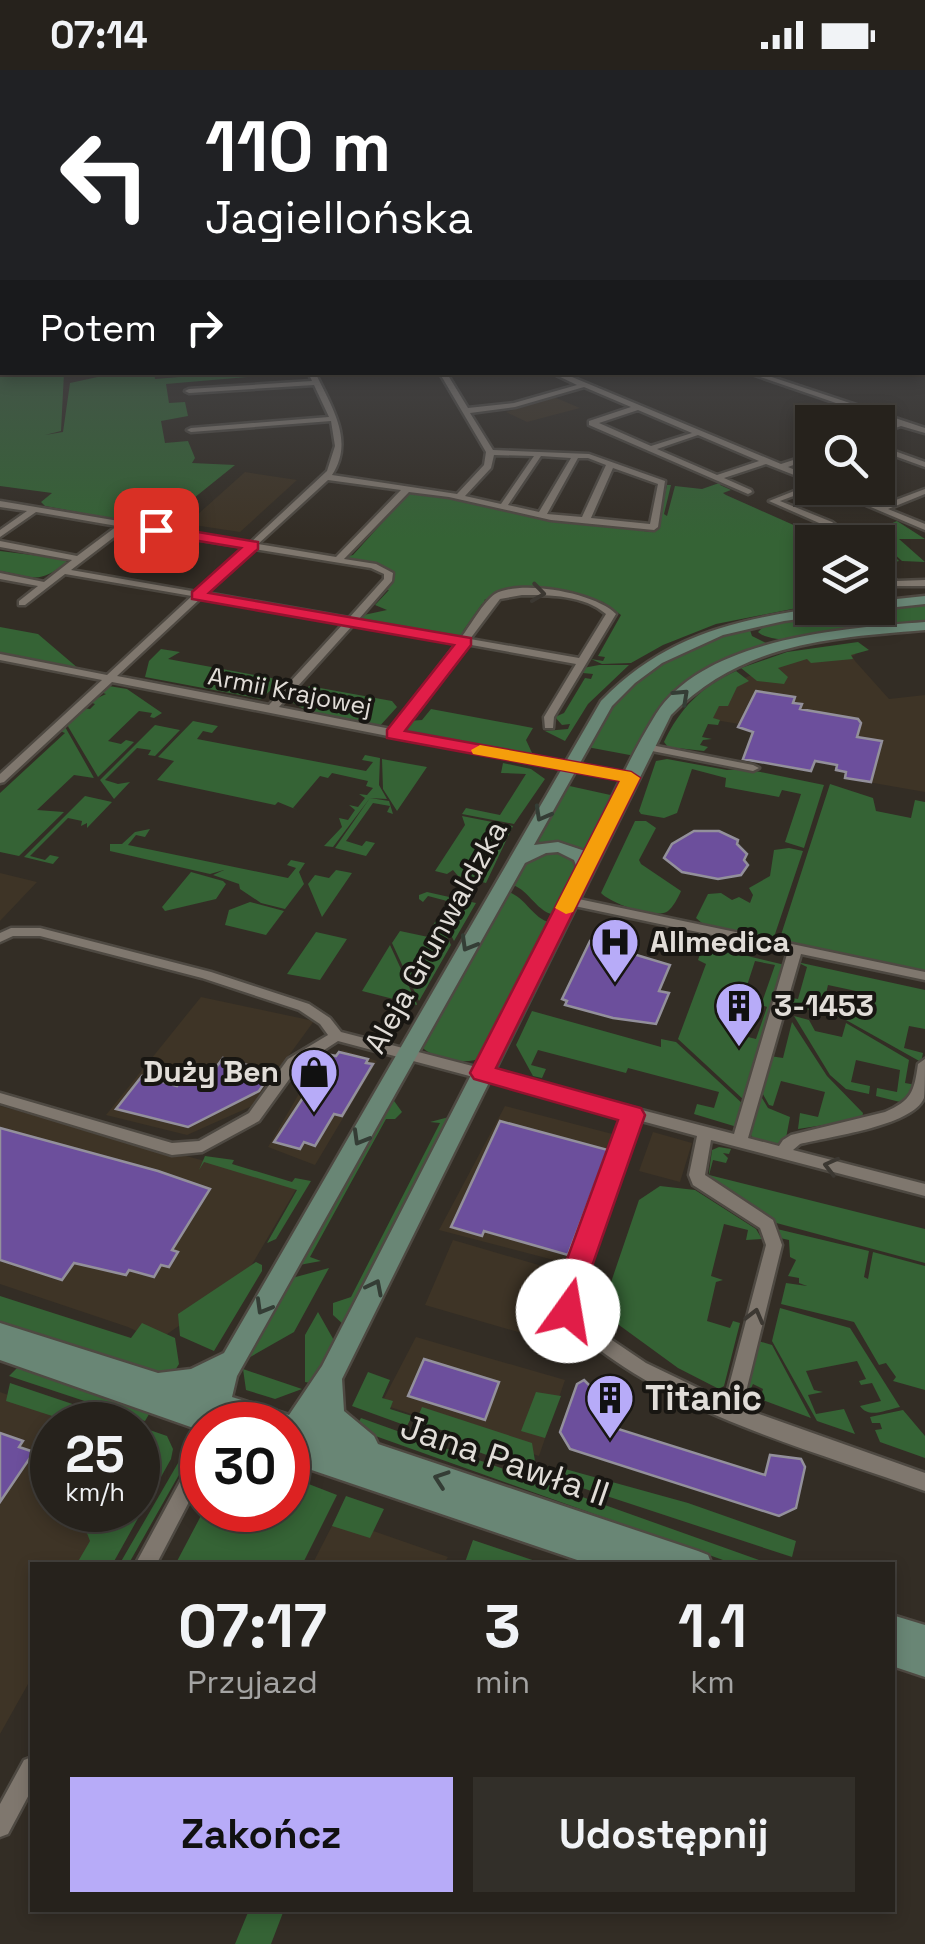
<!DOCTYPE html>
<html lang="pl">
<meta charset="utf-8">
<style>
:root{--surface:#26221c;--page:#322f29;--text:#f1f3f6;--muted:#a4a4a3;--line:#423f3b;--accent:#b7abf8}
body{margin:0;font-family:"Space Grotesk",sans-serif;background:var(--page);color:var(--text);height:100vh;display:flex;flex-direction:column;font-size:38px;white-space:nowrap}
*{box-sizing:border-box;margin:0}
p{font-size:32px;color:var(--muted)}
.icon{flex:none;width:55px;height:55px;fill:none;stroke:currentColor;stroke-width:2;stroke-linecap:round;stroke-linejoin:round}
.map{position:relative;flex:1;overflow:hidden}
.sheet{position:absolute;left:30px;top:1492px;width:865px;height:350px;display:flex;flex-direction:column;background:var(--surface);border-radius:0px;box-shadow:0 5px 15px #0003,0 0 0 2px var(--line)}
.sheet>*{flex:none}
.guide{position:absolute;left:0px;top:0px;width:925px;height:305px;box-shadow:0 5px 15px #0003,0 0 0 2px var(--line);background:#202124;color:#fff;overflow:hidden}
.tools{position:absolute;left:795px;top:335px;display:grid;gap:20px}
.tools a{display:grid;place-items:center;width:100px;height:100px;border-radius:0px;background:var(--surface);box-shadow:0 5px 15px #0003,0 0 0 2px var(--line);font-size:50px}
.speed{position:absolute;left:30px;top:1332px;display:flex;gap:20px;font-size:50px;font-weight:700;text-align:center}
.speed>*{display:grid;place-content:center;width:130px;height:130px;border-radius:50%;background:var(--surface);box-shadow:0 5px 15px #0003,0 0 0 2px var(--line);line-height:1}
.speed small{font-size:25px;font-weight:400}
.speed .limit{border:15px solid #d22;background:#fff;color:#111}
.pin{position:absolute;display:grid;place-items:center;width:85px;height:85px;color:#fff;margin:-42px;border-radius:20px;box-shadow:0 5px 15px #0006}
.me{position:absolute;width:110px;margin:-55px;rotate:13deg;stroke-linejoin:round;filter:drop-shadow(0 0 8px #0008)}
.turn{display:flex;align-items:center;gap:35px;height:210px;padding:0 40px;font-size:45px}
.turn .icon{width:130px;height:130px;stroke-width:2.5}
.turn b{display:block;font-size:70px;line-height:85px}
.then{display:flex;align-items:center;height:95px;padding:0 40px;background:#0003;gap:20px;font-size:38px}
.eta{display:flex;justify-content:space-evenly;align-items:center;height:170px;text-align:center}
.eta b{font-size:60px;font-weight:600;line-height:70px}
.button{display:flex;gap:20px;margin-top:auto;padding:20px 40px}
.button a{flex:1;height:115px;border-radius:0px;background:var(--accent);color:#111;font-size:40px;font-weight:600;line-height:115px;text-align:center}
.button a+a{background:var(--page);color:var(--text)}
.status{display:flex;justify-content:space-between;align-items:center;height:70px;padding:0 50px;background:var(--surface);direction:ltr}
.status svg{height:28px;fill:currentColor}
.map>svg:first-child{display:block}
</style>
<div class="status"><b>07:14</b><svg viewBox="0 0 49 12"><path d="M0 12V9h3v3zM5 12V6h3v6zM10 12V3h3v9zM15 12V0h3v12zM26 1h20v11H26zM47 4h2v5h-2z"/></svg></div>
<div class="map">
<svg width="925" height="1874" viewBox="0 0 925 1874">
<rect width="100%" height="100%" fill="#332d25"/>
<path fill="#3e3426" d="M554,327l26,11 -53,14 -21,-10z
M245,402l52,8 -57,52 -53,-8z
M850,579l6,6 -4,1 3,5 34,38 36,-4v97l-80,-14 1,-6 -10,-2 6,-4 -27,-5 -4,10 -68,-12 5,-14 25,5 5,-14 -30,-5v-3l-9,-4 -42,-7 38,-34 26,-13 33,-11z
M0,803l37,9 -37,39z
M201,927l113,24 -62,85 -65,29 -81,-20z
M343,980l34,11 -62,104 -47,-18 50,-86z
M0,1036l298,80 -57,97 -84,58 -29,-14 -128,-43z
M505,1036l115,30 -51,128 -130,-34z
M653,1062l39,11 -12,39 -41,-11z
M453,1170l113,33 -24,66 -117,-34z
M416,1267l149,43 -26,76 -158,-52z
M0,1322l90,33h-38v85h80l-34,55h-66v112l-32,57z
M336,1448l112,39 -5,8h-131z"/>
<path fill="#356335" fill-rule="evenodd" d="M0,297l2,5 62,1 -3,58 -16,4 18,-3 7,-49 46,-10h38l1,6 75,-6 52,1 -116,10 3,19 16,-1 3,14 -27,5 4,22 23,-2 7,17 -3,5 43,2 -77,62 -113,-21 -4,-4 11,-9 -52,-7z
M722,412l-2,3 11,5 -8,3 3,2 81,36 8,-3 -6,-3 6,-2 30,19h-33v63l-96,19 -53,21 -32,18 -29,1 -11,-5 12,2 2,-4 -7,-1 23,-41 -18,-13 -78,-13 -41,11 5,3 -7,1 -19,27 5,4 -10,3 -100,-18 1,-4 28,-6 -12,-5 14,-15 -8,1 8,-20 -45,-14 9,-2 56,-62 34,3 100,21 108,15 6,-2 10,-45h4l-7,29 3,2 8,-30 27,3z
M897,451l28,18h-26l26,23 -23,-1 -18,-16 15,16 -15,4 -6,-6 -1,-18 -16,1 -9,-9 20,-1z
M0,481l64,8 3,3c-29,23 -32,15 -67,9z
M925,532v22c-32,4 -146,28 -167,8l8,-8 63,-12z
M0,557l38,7 41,35 -79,-16z
M749,557l3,9 18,9 -67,28 -68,83 -48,-9c9,-16 17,-35 29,-49 34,-38 85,-58 133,-71z
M858,572l11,8 -18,5 2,4 -42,4 -4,-4 -29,9 10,9 -4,7 -27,-3 -16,-13 46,-16z
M161,579l19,3 -12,7 114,21 -21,19 -116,-22 4,-16z
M599,595h30l-41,39 -23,37 -20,-10 23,-2 2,-5 -8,1 -7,-8 9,-4 21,-35 6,1 2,-5 -10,-1v-5z
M736,601l13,10 -12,6 -9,19h-9l-6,12 7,2 -2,5 -10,-1 -6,13 10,2 -9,1 -3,5 8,2 -4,4 -36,-4 -4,-5c16,-34 38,-56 72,-71z
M109,616l18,3 35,24 -8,5 -4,-1 2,-4 -13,-2 -31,30 13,3 5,-4 8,2 -36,35 -32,-54 17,-15 7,1 5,-5 -6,-2 17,-8 -6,-2z
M309,616l83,15 5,6 -19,21 -75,-16 1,-3 -11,-6z
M431,639l102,19 -7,12 7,15 -121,-21 -8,-7 4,-6 14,-1z
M193,651l25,5 -6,7 -9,-2 -6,8 169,32 7,-9 -11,-2 3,-5 15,3 -1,27 8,14 -17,-1 19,3 4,13 -6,-2 3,-6 -17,-3 -27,38 16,5 4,-5 9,2 -9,13 -31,-8 35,-50 -37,49 -9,-1 18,-19 -3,-9 9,2 7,-10 -6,-5 9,2 7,-9 -6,-4 8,1 6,-7 -7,-2 2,-5 -36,-8 -4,5 -8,-2 -27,32 7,3 -22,-9 -3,3 -118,-25 17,-19 -16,-4z
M64,655l30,53 -20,-3 -37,35 27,2 -45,44 -19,-4v-59l65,-60 -7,-3z
M155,655l25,5 -25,26 -7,-1 3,-5 -14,-2 -32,32 13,4 12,-2 -16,17 -14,-19z
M382,689l45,8 -30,44 -14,-22z
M667,689l60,11 19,-1 78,16 -20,63 -19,-6 16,-48 -19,-4 -3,7 -54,-10 1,-9 -34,-9 -15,44 -13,5 -23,-4 -2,-3 17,-50z
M503,693l28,6 14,10 -31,45 -52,-10 4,-6 34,7 26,-41 -25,-1z
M830,714l43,14 3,13 35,7 4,-18 10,2v170l-141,-30 -4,-4z
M565,715l50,11 -28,57 -55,-7z
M85,726l27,6 -25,26v-5l-6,3 1,-5 -14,-3 -38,38 15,4 5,-5 9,2 -6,7 -29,-7z
M462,746l51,10 -27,57 -28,-7 -5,-6 -6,4 -12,-3 30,-46z
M635,751h11l10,7 -17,32 2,4 40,27c-3,7 -8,16 -13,20 -12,9 -58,-8 -67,-18z
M150,759l-5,8 -9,-2 -8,10 160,33 8,-10 -9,-3 4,-5 14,3 -6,9 5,12 -19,25 -24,-6 -21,-14 -1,-5 -26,-9 11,-5 -14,4 -100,-23v-7h12l13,-12z
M789,778l14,3 -30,89 -64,-11 -13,-11 12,-24 13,-1 11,7 7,-3 11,6 3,-8 -4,-7 21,-12 4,-26z
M540,781l28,1 11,15 -25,48c-20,-5 -25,-27 -45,-31l11,-18z
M336,800l16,3 -30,44 -14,-33 7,-9 14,3z
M191,802l32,9 3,3 -10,15 -51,12 -3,-4z
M505,821c21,5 26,27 46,32l-69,134c-15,10 -52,1 -62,-12z
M427,822l49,11 -22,38 -14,-27 7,-13 -19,-5 -5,6 -4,-3v-4z
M250,832l34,9 -18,24 -41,-10 4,-15z
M438,847l13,28 -32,56 -27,-58 8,-12 33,7 -6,-3z
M316,862l31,7 -27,41 -33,-6z
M390,875l27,59v1l-55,-14z
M703,875l82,20 -40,136 -67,-62 28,-75 -8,-4zM755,891l20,4 -14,40 6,2 -11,32 -20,-5 9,-27h5l-9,-3z
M797,892l128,28v39l-16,-3 -5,22 19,5 -2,9 -75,-42 2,-8 18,3 4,-21 -42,-9 -5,21 19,4 -1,8 -50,-13 -5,-8 12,2 9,-32z
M532,941l129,36v-8l15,3 68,63 -7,22 -43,-13 3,-10 17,4 5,-16 -91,-24 -2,5 -88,-23 -7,15 15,4 -4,9 -9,-2 -17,-31z
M794,946l15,4 6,11 27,6 4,-14 63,37 -4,23 11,2 -12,18 -28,-7 1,-8 20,4 3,-22 -44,-10 -5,22 19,4 -1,8 -23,-5 -16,-14z
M792,952l35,54 36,37 -1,6 -64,10 2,-16 18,4 7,-25 -44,-11 -8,25 -4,-1 -9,-16 10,-33 13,2z
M759,1023l9,15 22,9 -4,21 -9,6 -22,-4 -7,-8z
M392,1028l10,14 -7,7h-9l-76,138 11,4 -22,4z
M449,1047l2,2 -107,206 -11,-10v-12l18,-6 89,-174 -10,-1z
M719,1077l12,2 -2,5 -6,-1 5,5 -2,5 -13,-3 -4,15 216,54v34l-156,-42 -61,-41 4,-30z
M205,1086l29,4 -2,4 60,18 3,-4 16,3 -35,58 -9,4 30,-53 -93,-28 -5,8z
M660,1116l35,4 61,39 6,10 -16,1 2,-10 -24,-6 -13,52 12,4 -7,2 -9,39 23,7 3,-7 7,2 -16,63 -5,3 -41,-21 -92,-67 2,-13 20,3 31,-91z
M777,1159l92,22 -5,26 4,2 5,-27 52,14v124l-32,-9 3,-4 -10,-14 -7,2 -25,-43 -73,-18 5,-21 21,3 -8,-3v-5l-11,-2 8,-16 -6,-3 -1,-17 -9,-2z
M256,1192l6,3v6l-48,80 -34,-15 -2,-22z
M329,1198l-35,64 -49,28 47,-82z
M0,1226l131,42 11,-15 33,15 4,26 -7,11 -11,-2 -161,-46z
M780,1238l70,20 50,79c-15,3 -31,12 -40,-1l21,-5 -9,-18 -11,2 -2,-4 7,-2 -9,-18 -51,10 8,19 9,2 -15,3 8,19 28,-5 11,25 -38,-13 -45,-80z
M318,1242l18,32 -26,39 -5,-1v-47z
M755,1270l17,5 39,73 -51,-19 3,-10 -10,-5 -5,11 -7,-3z
M20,1295l132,44 -7,12 -136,-45z
M243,1299l59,20 -27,10 -29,-9z
M368,1302l22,8 -8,18 11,3 -3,8 22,7 -5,10 -55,-20z
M10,1313l125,42h-55l-74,-24z
M536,1322l25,4 -16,42 -24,-7z
M422,1337l110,36 5,30 -95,-34 2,-8 -9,-3 -3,7 -19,-7z
M903,1340l22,26v22l-45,-16 -5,-12 7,-1 -2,-6h-8l-2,-6z
M361,1348l398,142 -2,5h-20l-370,-132 -12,-5z
M138,1356l29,10 6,13 -2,10 -59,106h-36l14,-24 -5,-13 4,-6 13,3 10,-15h26z
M185,1381l6,1 -2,5 -61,108h-9z
M565,1399l123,34 108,38 -4,16 -231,-76z
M288,1406l49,19 -35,70h-127l29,-55h84z
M346,1426l38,13 -14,29 -38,-12z
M473,1470l74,25 -44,-3 -39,3z
M249,1840h35l-13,34h-36z"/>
<path fill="#6c4f9c" stroke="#93909b" stroke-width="2.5" d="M756,621l39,6 -2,6 9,1 -2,5 58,10 3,4 -4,14 25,4 -11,41 -26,-4 1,-6 -10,-2 1,-5 -22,-4 -4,10 -68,-12 10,-27 -15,-5z
M694,761h25l19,9 -1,4 10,10 -3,6 4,5 -7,10 -23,4 -36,-7 -18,-14 8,-14z
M590,871l80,24 -11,26 10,2 -13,31 -43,-6 -48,-13 2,-4 -5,-2z
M339,982l29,7 -2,4 7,1 -31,52 -8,-2 -19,32 -11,-4 -4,7 -26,-7 57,-87 5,1z
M223,988l49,14 -13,19 -71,36 -72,-18 26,-33 35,10 8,-11 21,6z
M500,1051l108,29 -40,105 -84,-24 -2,5 -31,-9z
M0,1058l158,43 52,18 -38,61 6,2 -9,15 -8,-2 -7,12 -25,-7 -3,5 -52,-12 -12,17 -62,-20z
M424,1289l75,23 -14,38 -77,-24z
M584,1310l10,10 15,4 -10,29 166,52 5,-20 31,4 4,8 -9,41 -17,8 -209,-67 -10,-17 17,-48z
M0,1363l23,8 -4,6 15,5 -34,50z"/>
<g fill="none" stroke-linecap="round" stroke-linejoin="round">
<g stroke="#4e4942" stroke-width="5">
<path id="street" d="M0,242h2v4h-2z
M308,302h7c16,34 40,68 17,103l125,19 27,-29 2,-13 -47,-80h7l22,36 46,-5 63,-18 -27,-13h10l221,92 31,-10v4l-24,9 24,10v5l-46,-18 -42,14 27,12 1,2 -4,2 -159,-69v-4l42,-14 -47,-20 -69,20 -45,6 23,37 96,4 76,27 -7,46 -4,3 -103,-10 -102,-23 -40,-5 -65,67 32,5 17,9 -1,8 -34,39 103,18c9,-12 23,-37 34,-44 26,-15 101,-1 121,20l-62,103 -1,11h-8l-1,-11 32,-53 -110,-20 -65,87 230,44 4,1v4l-242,-43 -281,-55 -108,100 -4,1v-9l102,-94 -102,-20v-6l107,21 85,-79 -127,-22 -40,31h-6v-4l19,-15 -38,-7v-6l44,9 28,-22 -72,-13v-6l77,15 40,-30 -81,-14 -36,25v-7l27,-19 -27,-4v-6l250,42 77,-72 8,-25 -4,-25 -140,11 -4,-2 4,-2 138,-11 -15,-32 -125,8 -4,-2 4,-2 123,-8zM638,340l54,23 -41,13 -52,-23zM698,365l61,26 -42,14 -60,-26zM494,385l40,1 -33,48 -36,-8 26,-28zM541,386l30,2 -32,54 -31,-7zM578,388h10l18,7 -24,52 -35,-3zM613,398l45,16 -8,40 -59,-6zM328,410l73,10 -65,67 -78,-13zM126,458l119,19 -48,45 -126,-22zM254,479l117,19 13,6v5l-35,39 -143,-25zM522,525c28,0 62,0 84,19l-27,44 -109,-19 30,-40zM201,528l143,25 -75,82 -152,-29zM353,555l104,18 -66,86 -112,-22z
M746,302h11l168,56v5l-24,-7 -23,8v-4l16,-7z
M878,375l47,17v5l-47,-17z
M812,414v4h3l-35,13 52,21 25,20h-9l-22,-16 -57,-25z
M826,418h10l44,18 45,-17v5l-37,15 37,15v6z
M878,495l19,16 28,-1v6h-33l-14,-14z
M646,674l107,21 6,3 -6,3 -111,-22 -1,-2z
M569,827l356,75v8l-124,-26 -53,184 31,8 4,-6 8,-5 94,-23c27,-12 29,-20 33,-48l7,-5c0,12 0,29 -1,39 -11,28 -97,39 -124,46l-7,6 132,34v12l-214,-56 -6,35 68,45 9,25 -40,163 183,65v18c-107,-39 -238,-73 -329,-144 -12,-9 -23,-21 -34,-31l-2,-5 1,-19 63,-175 -286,-76 -40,26 -39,54 -57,31 -30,3 -172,-52v-10l172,50 27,-2 50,-28 39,-54 40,-24 -8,-11 -21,-14 -97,-32 -162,-42h-27l-13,6v-9l11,-5h29l171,44 98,32 21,14 11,14 393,102 54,-183 -223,-47 -2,-3zM638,1050l59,16 -8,39 4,10 67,43 6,17 -41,156 -79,-38 -40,-27 -29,-28v-16z
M202,1382v25l-46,88h-21l60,-111z
M32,1687v32l-24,45 -8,3v-33l24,-44z"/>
</g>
<g stroke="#4e4942" stroke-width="5">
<path id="secondary" d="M925,526v8l-47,5 -5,-1h5v-7z
M818,538h40l-7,4 -67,9 -61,14 -61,28 -27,20 -23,23 -78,139 24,-3 27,9c24,-45 44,-94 71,-137 48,-76 189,-86 269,-92v8c-96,8 -183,13 -254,85l-329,664 2,32 30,25 4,8 320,107 10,4 4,10h-54l-13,-4 2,4h-55l-304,-103v-37h-41l-14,-5 1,5h-32v6l-202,-71v-37l158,50 33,-4 33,-16 377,-652c62,-64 131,-81 217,-93zM558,782l16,8 3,8 -255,498 -33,49 -57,-18 5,-21 288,-513 21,-10z
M892,1545l33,10v52l-33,-11z"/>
</g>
<use href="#street" fill="#7f776e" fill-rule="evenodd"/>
<use href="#secondary" fill="#698675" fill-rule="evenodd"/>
</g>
<defs><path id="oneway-chevron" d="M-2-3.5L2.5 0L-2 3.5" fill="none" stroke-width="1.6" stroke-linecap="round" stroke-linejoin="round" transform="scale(2.5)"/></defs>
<g stroke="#3c3832">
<use href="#oneway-chevron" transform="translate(538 523) rotate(8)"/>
<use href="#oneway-chevron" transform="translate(831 1096) rotate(-166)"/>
<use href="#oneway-chevron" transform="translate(755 1246) rotate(-75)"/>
</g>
<g stroke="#343d35">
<use href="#oneway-chevron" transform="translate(682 626) rotate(-43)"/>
<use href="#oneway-chevron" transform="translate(542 744) rotate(119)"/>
<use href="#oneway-chevron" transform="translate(468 874) rotate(120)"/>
<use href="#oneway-chevron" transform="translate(360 1068) rotate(120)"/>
<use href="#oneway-chevron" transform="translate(375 1217) rotate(-63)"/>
<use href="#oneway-chevron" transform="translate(263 1237) rotate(120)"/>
<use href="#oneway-chevron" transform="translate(441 1409) rotate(-161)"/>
</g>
<linearGradient id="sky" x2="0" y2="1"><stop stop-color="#1c1914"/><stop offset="0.44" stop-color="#4a4c51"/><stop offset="1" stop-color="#4a4c51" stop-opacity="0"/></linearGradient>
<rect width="925" height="469" fill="url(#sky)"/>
<path fill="#e11d48" stroke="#92132f" stroke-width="2.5" d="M156,455l102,17v7l-49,44 262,45v7l-66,86 226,41 9,6 -144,290 145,40 4,7 -62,177 -5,27 -10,3 -10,-3 -4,-8 1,-19 63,-172 -144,-41 -4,-6 150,-292 -233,-43v-8l67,-85 -262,-46v-7l49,-44 -90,-15 -2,-3z"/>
<path fill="#f59e0b" d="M480,675l151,27 9,6 -67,134 -7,2 -11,-6 65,-127 -147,-27 -2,-4z"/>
<defs>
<g id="hospital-pin" transform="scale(2.5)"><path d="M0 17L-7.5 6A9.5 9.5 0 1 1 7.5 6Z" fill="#b7abf8" stroke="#181612"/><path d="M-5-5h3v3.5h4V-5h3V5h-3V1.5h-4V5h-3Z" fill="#111"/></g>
<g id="building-pin" transform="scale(2.5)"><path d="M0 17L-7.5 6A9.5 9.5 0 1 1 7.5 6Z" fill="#b7abf8" stroke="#181612"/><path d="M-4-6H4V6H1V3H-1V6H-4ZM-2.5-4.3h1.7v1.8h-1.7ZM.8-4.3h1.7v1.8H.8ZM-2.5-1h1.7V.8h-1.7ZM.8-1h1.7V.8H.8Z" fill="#111"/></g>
<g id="shop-pin" transform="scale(2.5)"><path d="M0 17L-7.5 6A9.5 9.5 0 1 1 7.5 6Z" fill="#b7abf8" stroke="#181612"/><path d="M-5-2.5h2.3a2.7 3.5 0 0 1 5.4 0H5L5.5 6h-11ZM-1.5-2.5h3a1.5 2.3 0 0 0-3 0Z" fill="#111"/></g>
</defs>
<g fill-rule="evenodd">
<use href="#hospital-pin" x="615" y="872"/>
<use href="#building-pin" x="739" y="936"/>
<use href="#shop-pin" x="314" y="1002"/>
<use href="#building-pin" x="610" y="1328"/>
</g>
<g text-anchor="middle" stroke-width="8" stroke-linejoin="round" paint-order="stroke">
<g font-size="25" fill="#e1ddd8" stroke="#181612">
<text transform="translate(290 621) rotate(11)" y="9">Armii Krajowej</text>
</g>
<g font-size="30" fill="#e1ddd8" stroke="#181612">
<text transform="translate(436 867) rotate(-61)" y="10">Aleja Grunwaldzka</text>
</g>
<g font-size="30" font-weight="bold" fill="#e1ddd8" stroke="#181612" text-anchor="start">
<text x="650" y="882">Allmedica</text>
<text x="774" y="946">3-1453</text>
<text x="279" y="1012" text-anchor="end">Duży Ben</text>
</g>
<g font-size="35" font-weight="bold" fill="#e1ddd8" stroke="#181612" text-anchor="start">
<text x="645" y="1340">Titanic</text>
</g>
<g font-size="35" fill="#e1ddd8" stroke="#181612">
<text transform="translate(505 1390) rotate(19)" y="12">Jana Pawła II</text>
</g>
</g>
</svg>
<div class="tools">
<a><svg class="icon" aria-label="search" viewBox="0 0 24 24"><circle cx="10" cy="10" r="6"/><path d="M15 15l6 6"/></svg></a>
<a><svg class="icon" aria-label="layers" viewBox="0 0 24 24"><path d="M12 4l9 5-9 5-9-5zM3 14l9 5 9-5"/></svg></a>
</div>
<div class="speed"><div>25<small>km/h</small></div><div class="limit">30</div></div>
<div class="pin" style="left:156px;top:460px;background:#d93025"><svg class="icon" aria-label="arrive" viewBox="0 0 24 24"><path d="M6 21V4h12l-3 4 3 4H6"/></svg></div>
<svg class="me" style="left:568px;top:1241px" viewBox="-20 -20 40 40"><circle r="19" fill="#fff"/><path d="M0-13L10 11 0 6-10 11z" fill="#e11d48"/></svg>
<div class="guide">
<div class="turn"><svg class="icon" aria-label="left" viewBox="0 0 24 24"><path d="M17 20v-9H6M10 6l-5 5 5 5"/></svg><div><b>110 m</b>Jagiellońska</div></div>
<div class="then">Potem<svg class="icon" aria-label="right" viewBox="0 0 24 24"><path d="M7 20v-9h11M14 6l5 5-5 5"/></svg></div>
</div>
<section class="sheet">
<div class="eta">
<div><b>07:17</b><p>Przyjazd</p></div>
<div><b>3</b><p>min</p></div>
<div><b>1.1</b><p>km</p></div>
</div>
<div class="button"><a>Zakończ</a><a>Udostępnij</a></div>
</section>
</div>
